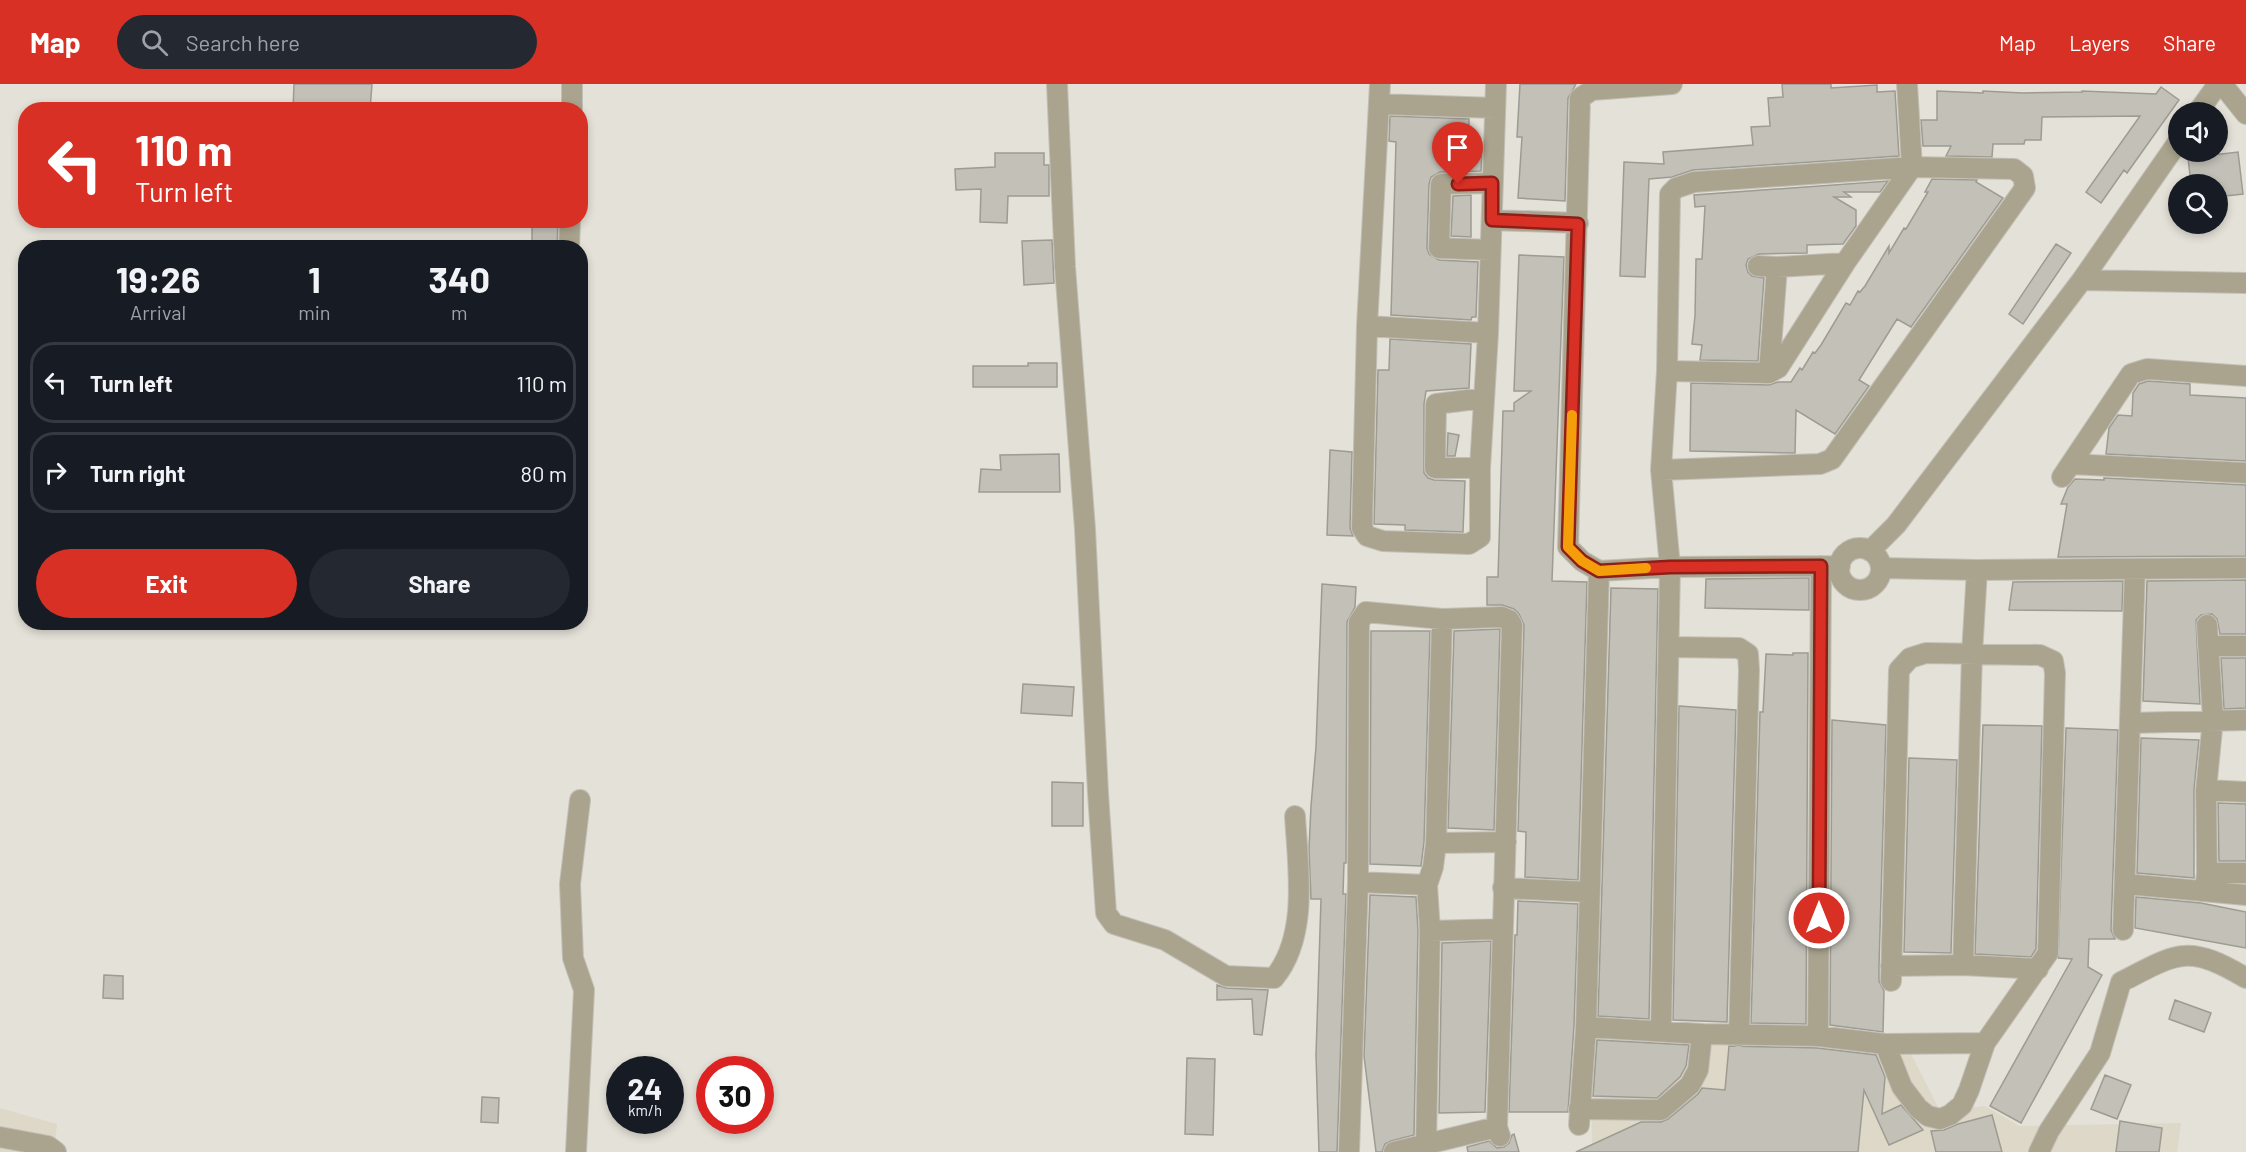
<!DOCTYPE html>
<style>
:root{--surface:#171b24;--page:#242831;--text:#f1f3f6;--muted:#9ea1a6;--line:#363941;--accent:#d93025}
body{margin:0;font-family:Barlow,sans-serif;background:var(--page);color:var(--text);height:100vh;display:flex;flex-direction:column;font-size:22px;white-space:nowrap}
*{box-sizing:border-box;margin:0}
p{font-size:20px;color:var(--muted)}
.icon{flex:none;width:33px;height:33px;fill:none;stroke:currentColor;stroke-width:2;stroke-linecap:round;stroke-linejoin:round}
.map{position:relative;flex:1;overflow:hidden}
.panel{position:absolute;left:18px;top:156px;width:570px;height:390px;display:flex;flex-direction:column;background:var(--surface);border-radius:24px;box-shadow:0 3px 9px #0003}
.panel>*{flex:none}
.guide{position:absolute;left:18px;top:18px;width:570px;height:126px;border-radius:24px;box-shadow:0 3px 9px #0003;background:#d93025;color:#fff;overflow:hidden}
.tools{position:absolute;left:2168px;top:18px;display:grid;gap:12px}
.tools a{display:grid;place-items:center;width:60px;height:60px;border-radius:50%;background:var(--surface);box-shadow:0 3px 9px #0003;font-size:30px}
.speed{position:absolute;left:606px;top:972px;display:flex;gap:12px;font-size:30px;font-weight:700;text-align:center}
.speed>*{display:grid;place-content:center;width:78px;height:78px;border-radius:50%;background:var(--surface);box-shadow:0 3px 9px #0003;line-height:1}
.speed small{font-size:15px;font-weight:400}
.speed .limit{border:9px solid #d22;background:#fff;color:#111}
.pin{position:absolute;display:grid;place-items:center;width:51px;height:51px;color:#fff;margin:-62px -26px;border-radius:50% 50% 50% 0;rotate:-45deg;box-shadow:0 0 6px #0007}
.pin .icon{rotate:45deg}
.me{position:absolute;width:66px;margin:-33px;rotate:0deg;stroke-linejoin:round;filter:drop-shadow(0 0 4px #0008)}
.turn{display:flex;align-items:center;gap:21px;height:126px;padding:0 18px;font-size:27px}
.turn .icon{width:78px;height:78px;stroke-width:2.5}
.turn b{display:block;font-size:42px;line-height:51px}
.eta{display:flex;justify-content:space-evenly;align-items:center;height:102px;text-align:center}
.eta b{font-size:36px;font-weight:700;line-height:42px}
.primary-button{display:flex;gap:12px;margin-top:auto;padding:12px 18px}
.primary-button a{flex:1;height:69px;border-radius:36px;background:var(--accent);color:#fff;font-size:24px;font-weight:700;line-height:69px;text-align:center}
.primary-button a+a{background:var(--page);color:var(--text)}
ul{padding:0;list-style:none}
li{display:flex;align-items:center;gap:18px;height:81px;margin:0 12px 9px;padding:0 6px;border:3px solid var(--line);border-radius:24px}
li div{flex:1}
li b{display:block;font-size:22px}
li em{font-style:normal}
header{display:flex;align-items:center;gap:36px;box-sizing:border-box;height:84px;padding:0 30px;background:var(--accent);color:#fff}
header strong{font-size:28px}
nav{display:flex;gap:33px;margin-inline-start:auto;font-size:21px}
.search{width:420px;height:54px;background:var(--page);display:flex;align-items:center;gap:15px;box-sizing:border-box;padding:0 21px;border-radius:33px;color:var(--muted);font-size:22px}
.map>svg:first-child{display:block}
</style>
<header>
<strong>Map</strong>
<div class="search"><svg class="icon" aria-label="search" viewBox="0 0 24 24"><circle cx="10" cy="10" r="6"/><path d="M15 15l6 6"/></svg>Search here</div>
<nav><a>Map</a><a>Layers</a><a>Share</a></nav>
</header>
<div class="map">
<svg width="2246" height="1068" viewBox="0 0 2246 1068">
<rect width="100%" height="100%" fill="#e4e1d8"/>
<path fill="#ddd8c7" d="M1591,946l317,18 32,63 45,-5 34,20 162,-3 -4,29h-585z
M0,1024l57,16 -3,28h-54z"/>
<path fill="#c2c0b7" stroke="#9d9b92" stroke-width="1.5" d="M294,0h78l-2,26h-77z
M1520,0h56l-8,14 -3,103 -47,-3 4,-61h-5z
M1782,0h49v4l46,-3v7l18,-1 4,65 -206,14 -21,7 -23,2 -4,98 -25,-1 4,-114 40,2 -1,-12 90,-7 -2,-18 19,-1 -2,-28 15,-1z
M2161,3l18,13 -52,73 -3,-3 -23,33 -15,-11 54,-76 -98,1 -1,23h-16l-1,4h-31l-1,13 -46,-1 5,-10h-28l-2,-26h16v-29l46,2v-2l40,2 59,-1v-1l74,3z
M1390,32l79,3 -1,30 14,1 -1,21 -41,1 -9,5 -2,7 -2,64 2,6 10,6 39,2 -2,55h-4l-1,3 -80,-5 5,-173 -7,-1z
M2238,68l5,42 -26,3v-13h-26l-3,-26z
M995,69h49v12h5v31h-41l-1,27 -27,-1 1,-33 -25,1 -1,-21 40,-2z
M1932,95l45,1 -1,2 27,16 -92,129 -14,-8 -38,61 10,6 -34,48 -39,-24 -1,43 -105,-2 1,-68 78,2 9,-3h13l9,-14 2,2 11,-18 2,1 6,-8 25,-42 4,2 8,-14 2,1 5,-6 24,-40v7l15,-25 2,1 22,-37h-3z
M1888,97l-8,11h-36l7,5h-17l22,13v16l-13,18 -36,1v8l-48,1 -11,5 -2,6 2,7 4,4 12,2 -6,83 -58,-1 2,-15 -10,-1 3,-28 1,-57h6l3,-53 -10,1 -1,-12z
M1471,111v42l-20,-1 2,-40z
M532,136h26l-1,28h-25z
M1052,156l2,43 -30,2 -2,-44z
M2056,160l15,9 -48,71 -14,-10z
M1519,171l45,2 -12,324 35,1 -9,298 -53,-3 1,-45 -8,-1 6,-206 -5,-11 -5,-5 -12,-4h-15v-28h11l5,-166h11v-8l17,-12h-17z
M1390,255l81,5 -2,44 -43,3 -2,13v69l4,5 6,2 31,1 -2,51 -58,-2v-5l-31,-1 4,-154h11z
M1028,279h29v24h-84v-21h55z
M2148,297l42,3v11l56,3v63l-140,-7 3,-26 9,-13 14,1 1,-23 6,-9z
M1448,349l11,2 -4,21h-8z
M1330,366l22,2 -2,76 3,8 -26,-1z
M1059,370l1,38h-81l2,-23 20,1 -1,-15z
M2104,394l142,7v71l-188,1 9,-53h-6l7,-17 7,-8 29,1z
M1805,494h4v32l-104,-2 1,-29z
M2246,496v54h-26l-3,-15 -5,-5 -11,1 -5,5 4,84 -57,-3 4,-120z
M2123,497l-1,30 -113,-1 4,-28z
M1322,500l34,3 -1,20 -8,15 -1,241h-2l-1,31h3l-9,258h-18l-3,-97 5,-156h-10l-2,-50 2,-43 5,-59z
M1611,504l47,1 -9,430 -51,-3z
M1500,545l-6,201 -46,-2 6,-197z
M1371,547h59l-6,211 -3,24 -51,-2z
M1793,569h15l-2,371 -55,-1 9,-311h3l3,-58 27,1z
M2221,574h25v50l-22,1z
M1023,600l51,3 -2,29 -51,-3z
M1679,622l57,4 -9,312 -54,-2z
M1832,636l54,5 -7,241v15l5,10 -1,41 -53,-7z
M1983,641l59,1 -6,223 -5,8 -56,-3z
M2066,644l52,2 -7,200 4,9h-26l-1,28 14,8 -81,148 -31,-17 82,-147 -14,-1z
M2141,654l58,2 -5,49v89l-57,-5z
M1909,674l48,2 -6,193 -47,-1z
M1052,698l31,1v43h-31z
M2218,719l28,1v57h-27z
M1370,811l46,2 2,34 -4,204 -23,6 -6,3 -3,8h-6l-12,-96z
M2136,813l65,6 45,9v36l-111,-20z
M1518,817l60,3 -4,122 -6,86h-59l6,-177h2z
M1491,857l-6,171 -46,1 3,-170z
M104,891l19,1v23l-20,-1z
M1217,901l9,3 42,2 -6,45 -8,-1 -2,-35 -35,1z
M2175,916l36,13 -7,19 -35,-13z
M1597,956l92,5 -3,21 -6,11 -23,21 -64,-2z
M1729,962l88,2 59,7 9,22 -3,37 19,-9 22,25 -34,15 -25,-55 -6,62h-282l65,-30h20l7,-3 30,-25 4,-6 23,2z
M1187,974l28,1 -2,76 -28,-1z
M2105,991l26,10 -14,34 -26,-10z
M482,1013l17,1 -1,25 -17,-1z
M1992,1031l10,37h-66l-5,-21 13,-1 14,-6z
M2120,1037l42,7 -3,24h-43z
M1514,1050l5,18h-51l-1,-5 22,-6 8,7 7,-1 5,-4 3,-8z"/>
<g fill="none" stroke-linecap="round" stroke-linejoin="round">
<g stroke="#c2bfb7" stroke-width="22">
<path id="minor" d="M1057,0l8,183 20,262 13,264 8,120 8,11 51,16 61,36 48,2c35,-42 24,-111 21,-162
M1380,0l-13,242 -5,202 5,8 16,5 86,3 11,-7v-69l8,-135 8,-249
M1672,0l-80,6 -12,8 -12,449 14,14 17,10 71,-4 170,-1
M2222,0l24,30
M1379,20l116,4
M572,26v-26
M2198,28l20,-28
M1492,136l86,3
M569,164l1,-28
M1490,166l-51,-2 2,-64 51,-1
M1758,182l19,1
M2082,196l164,3
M1367,242l121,7
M1667,287l102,2 9,-5 67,-105 67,-96 -5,-83
M1769,289l8,-106 68,-4
M2071,380l175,9
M1480,384h-45l1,-64 48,-6
M1661,386l159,-6 12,-5 193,-271 -2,-12 -9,-7 -102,-2 -218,15 -18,6 -6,6 -3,177 -6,99 9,97 -9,464
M2062,393l69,-103 16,-5 99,7
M1839 485a21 21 0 1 1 42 0a21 21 0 1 1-42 0Z
M1870,467l26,-26 186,-245 96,-138
M1881,484l96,2 269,-2
M2208,562h38
M1670,563l69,1 9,6 1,16 -10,366
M2131,639l115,-3
M2206,706l40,2
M1436,759l70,-1
M2207,789h39
M1358,798l69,3
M2126,800l120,11
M1503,804l85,4
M2205,806l2,-17 -1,-83 7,-71 -6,-94
M2123,846l12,-361
M1430,847l72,-2
M1963,881l9,-311 5,-84
M1891,882l72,-1 75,4
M1586,943l116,7 116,2 67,8 100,-1
M1818,952l3,-470
M1885,960l17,43 16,21 10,8 12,3 10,-4 12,-10 7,-15 16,-47 63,-90 7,-280 -2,-12 -13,-6 -114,-2 -16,5 -11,12 -8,311
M1579,1025l82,1 29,-25 8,-15 4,-36
M1579,1041l7,-98 13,-456
M0,1053l48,9 8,6
M1426,1062l4,-215 -3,-46 6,-18 3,-24 6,-224
M576,1068l8,-162 -11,-32 -3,-74 10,-84
M1349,1068l9,-270 1,-260 7,-10 76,7 60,-2 7,3 3,5 -15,502 3,9
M1394,1068l103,-25
M2039,1068l10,-21 51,-78 21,-71c57,-29 66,-39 125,-4"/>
</g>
<use href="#minor" stroke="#aaa48e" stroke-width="20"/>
</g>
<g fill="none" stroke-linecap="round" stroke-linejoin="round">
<g stroke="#8d1f18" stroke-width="15">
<path id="route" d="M1458,100l34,-1v37l86,4 -10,323 14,14 17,10 71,-4 151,-1 -2,352"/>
</g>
<use href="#route" stroke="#d93025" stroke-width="10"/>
<path stroke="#f59e0b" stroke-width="10" d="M1572,331l-4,132 14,14 17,10 47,-3"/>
</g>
</svg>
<div class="tools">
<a><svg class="icon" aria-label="sound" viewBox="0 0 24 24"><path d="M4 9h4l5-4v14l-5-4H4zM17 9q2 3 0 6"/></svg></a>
<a><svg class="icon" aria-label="search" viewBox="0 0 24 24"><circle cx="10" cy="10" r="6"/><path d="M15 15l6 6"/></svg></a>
</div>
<div class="speed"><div>24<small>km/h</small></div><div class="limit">30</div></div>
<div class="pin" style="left:1458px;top:100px;background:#d93025"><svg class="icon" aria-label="arrive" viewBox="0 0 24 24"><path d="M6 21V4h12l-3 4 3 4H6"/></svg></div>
<svg class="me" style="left:1819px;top:834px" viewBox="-20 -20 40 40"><circle r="17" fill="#d93025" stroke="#fff" stroke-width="3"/><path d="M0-11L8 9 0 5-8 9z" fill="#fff"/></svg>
<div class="guide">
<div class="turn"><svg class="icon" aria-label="left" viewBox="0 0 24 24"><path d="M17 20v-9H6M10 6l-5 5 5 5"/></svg><div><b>110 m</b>Turn left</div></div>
</div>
<section class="panel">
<div class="eta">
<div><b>19:26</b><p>Arrival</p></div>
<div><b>1</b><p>min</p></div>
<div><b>340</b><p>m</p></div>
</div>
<ul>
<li><svg class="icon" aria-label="left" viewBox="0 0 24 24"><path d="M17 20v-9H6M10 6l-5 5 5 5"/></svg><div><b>Turn left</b></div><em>110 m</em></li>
<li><svg class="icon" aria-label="right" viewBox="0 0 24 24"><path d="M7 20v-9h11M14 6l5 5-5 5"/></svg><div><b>Turn right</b></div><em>80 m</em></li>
</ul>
<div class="primary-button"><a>Exit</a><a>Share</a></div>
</section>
</div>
